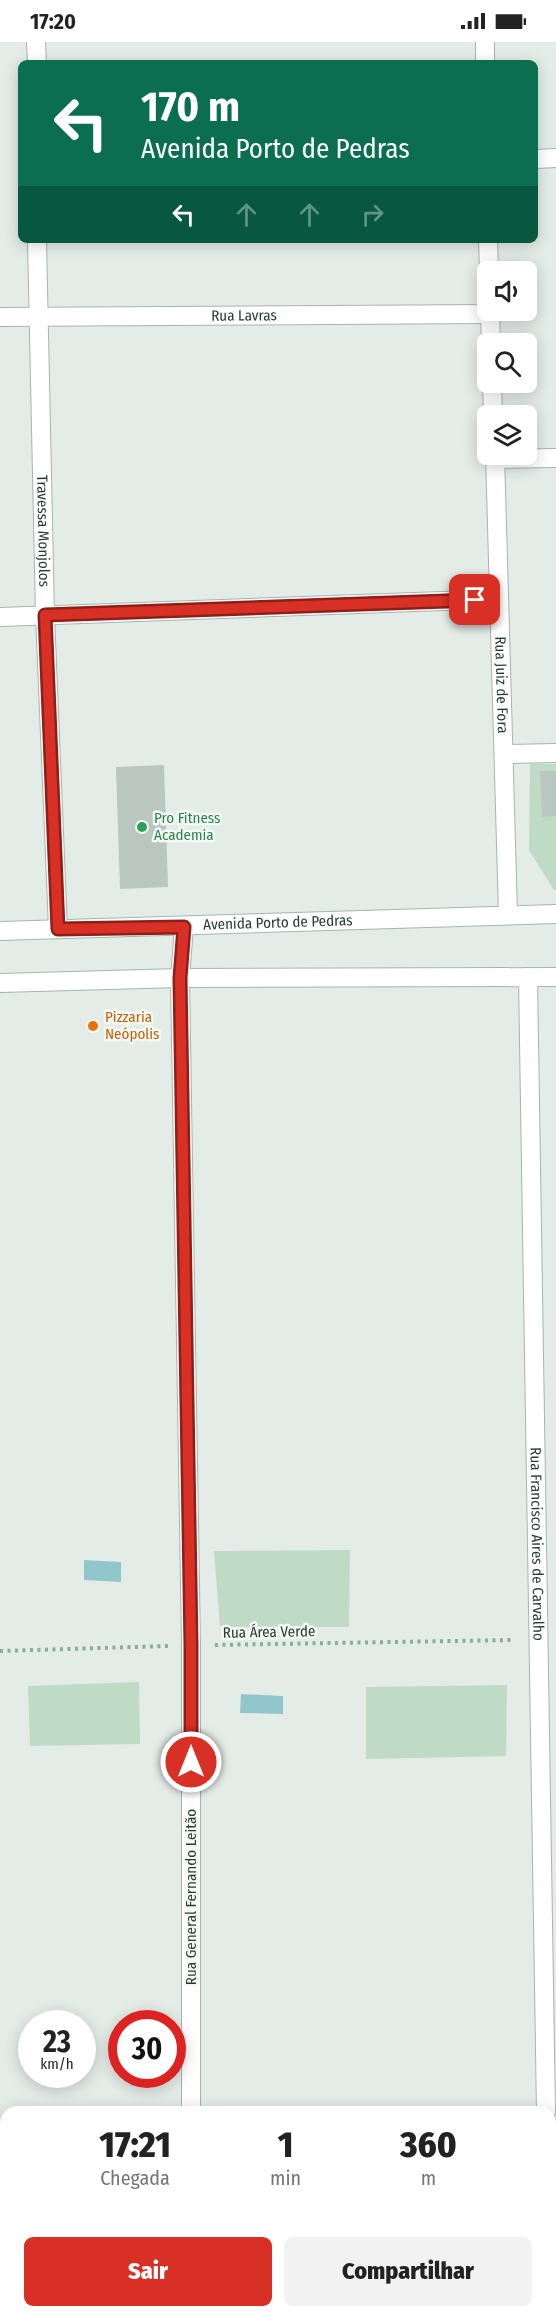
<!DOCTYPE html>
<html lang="pt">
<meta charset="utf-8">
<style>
:root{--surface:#fff;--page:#f2f2f2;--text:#222;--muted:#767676;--accent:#d93025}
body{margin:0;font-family:"Fira Sans Condensed",sans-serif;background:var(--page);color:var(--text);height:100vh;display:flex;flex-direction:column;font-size:22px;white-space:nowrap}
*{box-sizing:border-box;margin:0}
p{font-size:20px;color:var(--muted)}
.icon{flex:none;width:33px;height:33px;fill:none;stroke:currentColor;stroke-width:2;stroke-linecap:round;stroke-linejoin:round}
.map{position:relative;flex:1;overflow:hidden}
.sheet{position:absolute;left:0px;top:2064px;width:556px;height:212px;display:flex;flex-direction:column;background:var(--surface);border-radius:18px 18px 0 0;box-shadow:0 3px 15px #0003}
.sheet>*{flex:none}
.top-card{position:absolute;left:18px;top:18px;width:520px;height:183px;border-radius:9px;box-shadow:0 3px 15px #0003;background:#0b6e4f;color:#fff;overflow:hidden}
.fabs{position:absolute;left:477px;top:219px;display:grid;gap:12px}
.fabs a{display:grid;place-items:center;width:60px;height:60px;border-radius:9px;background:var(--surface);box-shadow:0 3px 15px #0003;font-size:30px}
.speed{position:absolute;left:18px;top:1968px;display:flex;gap:12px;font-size:30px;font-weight:700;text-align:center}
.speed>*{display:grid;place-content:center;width:78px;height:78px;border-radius:50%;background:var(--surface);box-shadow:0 3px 15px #0003;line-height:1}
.speed small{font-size:15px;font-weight:400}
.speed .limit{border:9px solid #d22;background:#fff;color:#111}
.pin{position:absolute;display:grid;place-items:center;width:51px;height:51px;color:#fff;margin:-26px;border-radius:12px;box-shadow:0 3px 9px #0006}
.me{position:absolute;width:66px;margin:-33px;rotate:0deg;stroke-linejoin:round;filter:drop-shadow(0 0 4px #0008)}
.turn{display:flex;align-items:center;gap:21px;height:126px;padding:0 24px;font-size:27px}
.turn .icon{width:78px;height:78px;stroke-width:2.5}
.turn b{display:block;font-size:42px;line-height:51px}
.lanes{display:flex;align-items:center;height:57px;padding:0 24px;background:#0003;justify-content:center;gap:30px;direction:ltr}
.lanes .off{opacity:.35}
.eta{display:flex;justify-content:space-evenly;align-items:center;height:102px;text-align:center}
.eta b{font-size:36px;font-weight:800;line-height:42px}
.primary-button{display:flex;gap:12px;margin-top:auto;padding:12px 24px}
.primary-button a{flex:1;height:69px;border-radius:9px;background:var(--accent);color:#fff;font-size:24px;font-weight:800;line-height:69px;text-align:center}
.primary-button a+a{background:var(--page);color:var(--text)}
.status{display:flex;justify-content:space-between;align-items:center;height:42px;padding:0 30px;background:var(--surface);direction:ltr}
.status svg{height:16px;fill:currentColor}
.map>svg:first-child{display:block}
</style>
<div class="status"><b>17:20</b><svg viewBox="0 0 49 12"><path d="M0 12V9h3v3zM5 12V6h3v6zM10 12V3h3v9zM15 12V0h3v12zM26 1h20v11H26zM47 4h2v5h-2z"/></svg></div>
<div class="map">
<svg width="556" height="2275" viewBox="0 0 556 2275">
<rect width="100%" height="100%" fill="#e4ece8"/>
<path fill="#bfdbc5" d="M530,722h26v126h-2l-25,-40z
M350,1508l-1,77h-129l-6,-76z
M139,1640l1,62 -110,2 -2,-60z
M507,1643l-1,71 -140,3v-72z"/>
<path fill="#91c7cc" d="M84,1518l37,2v20l-37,-2z
M241,1652l42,2v18l-43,-1z"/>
<path fill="#bac7c1" d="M164,723l4,122 -48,2 -4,-122z
M540,729h16v45l-14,1z"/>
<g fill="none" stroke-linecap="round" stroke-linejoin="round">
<g stroke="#a7b4af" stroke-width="20">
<g id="minor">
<path d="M36,0l1,21"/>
<path d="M536,117l20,-1"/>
<path id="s1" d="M37,198l8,375 13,314"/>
<path id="s2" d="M0,275l490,-3"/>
<path d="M495,417l61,-1"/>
<path d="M0,575l499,-18"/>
<path d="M504,712l52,-1"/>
<path d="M184,885l-4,51 11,667v467"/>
<path id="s3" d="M528,935l18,1135"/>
<path d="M550,2270v5"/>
<path d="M190,2275v-5"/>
</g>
</g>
<g stroke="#a7b4af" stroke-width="20">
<g id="tertiary">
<path d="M485,0v21"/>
<path d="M488,198l1,32"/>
<path d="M490,268l1,34"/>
<path d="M492,340l1,34"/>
<path id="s4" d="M495,412l13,461"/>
</g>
</g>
<g stroke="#a3b7af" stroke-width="20">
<g id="secondary">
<path id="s5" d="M0,889l556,-17"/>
<path d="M0,941l180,-5 376,-1"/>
</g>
</g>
<path stroke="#87ad9f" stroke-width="4" stroke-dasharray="3 4.5" stroke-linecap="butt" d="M215,1603l298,-5
M0,1609l168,-5"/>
<use href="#minor" stroke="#fff" stroke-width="18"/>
<use href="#tertiary" stroke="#fff" stroke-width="18"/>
<use href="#secondary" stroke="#fff" stroke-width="18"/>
</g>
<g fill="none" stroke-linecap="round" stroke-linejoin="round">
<g stroke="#8d1f18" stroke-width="15">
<path id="route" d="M191,1720v-117l-11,-667 4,-51 -126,2 -13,-314 430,-15"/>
</g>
<use href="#route" stroke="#d93025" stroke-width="10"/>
</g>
<circle fill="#2e9e5b" stroke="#f4f9f6" stroke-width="2" cx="142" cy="785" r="6"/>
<circle fill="#e8710a" stroke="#f4f9f6" stroke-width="2" cx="93" cy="984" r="6"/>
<g text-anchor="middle" stroke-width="5" stroke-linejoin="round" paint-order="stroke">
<g font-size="15" fill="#253d35" stroke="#f4f9f6">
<text dy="5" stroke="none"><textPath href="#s2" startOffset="244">Rua Lavras</textPath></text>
<text dy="5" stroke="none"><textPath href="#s1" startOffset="291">Travessa Monjolos</textPath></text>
<text dy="5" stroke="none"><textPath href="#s4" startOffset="231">Rua Juiz de Fora</textPath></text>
<text dy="5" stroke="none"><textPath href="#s5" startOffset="278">Avenida Porto de Pedras</textPath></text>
<text dy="5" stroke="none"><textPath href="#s3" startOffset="567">Rua Francisco Aires de Carvalho</textPath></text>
<text transform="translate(269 1590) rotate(-1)" y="5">Rua Área Verde</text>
<text transform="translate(191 1855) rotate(-90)" y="5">Rua General Fernando Leitão</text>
</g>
<g font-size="15" fill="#27864d" stroke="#f4f9f6" text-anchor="start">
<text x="154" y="781">Pro Fitness<tspan x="154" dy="17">Academia</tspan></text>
</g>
<g font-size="15" fill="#c56008" stroke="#f4f9f6" text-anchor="start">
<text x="105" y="980">Pizzaria<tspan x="105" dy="17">Neópolis</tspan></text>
</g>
</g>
</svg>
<div class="fabs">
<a><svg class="icon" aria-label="sound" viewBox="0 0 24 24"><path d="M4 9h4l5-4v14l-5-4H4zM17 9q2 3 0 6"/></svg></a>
<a><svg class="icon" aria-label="search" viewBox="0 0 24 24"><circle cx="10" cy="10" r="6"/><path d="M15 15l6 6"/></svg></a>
<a><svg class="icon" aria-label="layers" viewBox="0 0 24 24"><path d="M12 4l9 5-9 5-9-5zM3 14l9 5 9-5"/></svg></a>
</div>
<div class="speed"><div>23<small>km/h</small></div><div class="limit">30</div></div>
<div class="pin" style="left:475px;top:558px;background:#d93025"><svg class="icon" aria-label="arrive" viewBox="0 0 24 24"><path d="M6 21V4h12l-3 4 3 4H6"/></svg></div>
<svg class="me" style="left:191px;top:1720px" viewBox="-20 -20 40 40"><circle r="17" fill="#d93025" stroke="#fff" stroke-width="3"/><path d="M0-11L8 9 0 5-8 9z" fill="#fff"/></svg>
<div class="top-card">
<div class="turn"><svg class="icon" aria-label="left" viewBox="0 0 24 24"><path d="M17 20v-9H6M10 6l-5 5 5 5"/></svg><div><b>170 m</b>Avenida Porto de Pedras</div></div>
<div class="lanes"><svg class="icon" aria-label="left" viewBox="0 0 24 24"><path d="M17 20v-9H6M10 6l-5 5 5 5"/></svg><svg class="icon off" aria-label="ahead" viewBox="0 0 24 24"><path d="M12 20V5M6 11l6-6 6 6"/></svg><svg class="icon off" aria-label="ahead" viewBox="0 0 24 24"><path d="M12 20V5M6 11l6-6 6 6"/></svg><svg class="icon off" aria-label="right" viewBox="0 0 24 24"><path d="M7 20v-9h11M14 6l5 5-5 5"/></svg></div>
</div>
<section class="sheet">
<div class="eta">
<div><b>17:21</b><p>Chegada</p></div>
<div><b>1</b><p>min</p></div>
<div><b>360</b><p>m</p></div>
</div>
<div class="primary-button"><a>Sair</a><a>Compartilhar</a></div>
</section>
</div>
